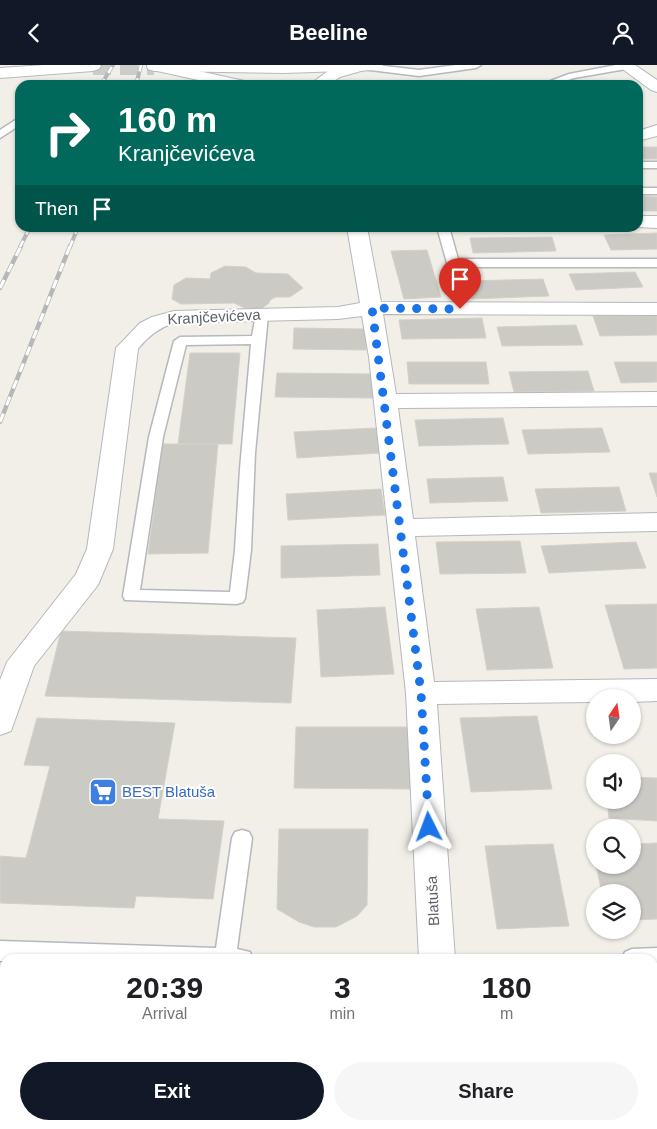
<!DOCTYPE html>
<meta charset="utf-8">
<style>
:root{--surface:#fff;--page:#f6f6f6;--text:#202124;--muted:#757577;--accent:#111827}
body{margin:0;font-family:Arial,sans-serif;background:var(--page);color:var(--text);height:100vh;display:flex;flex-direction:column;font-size:19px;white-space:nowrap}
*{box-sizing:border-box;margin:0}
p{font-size:16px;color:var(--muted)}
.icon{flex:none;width:28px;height:28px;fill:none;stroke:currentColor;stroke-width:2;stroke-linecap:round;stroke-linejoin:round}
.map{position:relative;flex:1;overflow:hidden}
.sheet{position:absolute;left:0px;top:889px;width:658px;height:176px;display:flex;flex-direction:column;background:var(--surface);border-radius:15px 15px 0 0;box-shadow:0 1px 4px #0004}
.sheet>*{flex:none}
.banner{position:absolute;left:15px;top:15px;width:628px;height:152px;border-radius:15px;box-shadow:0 1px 4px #0004;background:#00695c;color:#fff;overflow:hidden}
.needle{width:32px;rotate:13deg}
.tools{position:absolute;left:586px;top:624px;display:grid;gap:10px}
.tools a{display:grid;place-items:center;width:55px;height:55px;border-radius:50%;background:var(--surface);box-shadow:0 1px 4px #0004;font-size:25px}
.pin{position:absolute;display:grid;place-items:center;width:42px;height:42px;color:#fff;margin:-51px -21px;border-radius:50% 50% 50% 0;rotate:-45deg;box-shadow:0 0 5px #0007}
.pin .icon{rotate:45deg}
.me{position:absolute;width:55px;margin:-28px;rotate:357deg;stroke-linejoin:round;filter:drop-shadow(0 0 4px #0008)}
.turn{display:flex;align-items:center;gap:18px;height:105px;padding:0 20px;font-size:22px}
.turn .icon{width:65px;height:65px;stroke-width:2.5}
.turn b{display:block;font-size:35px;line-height:42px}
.then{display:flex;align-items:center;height:48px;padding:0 20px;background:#0003;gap:10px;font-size:19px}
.eta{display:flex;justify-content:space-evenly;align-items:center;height:85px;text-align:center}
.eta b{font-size:30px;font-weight:700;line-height:35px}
.action{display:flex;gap:10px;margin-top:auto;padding:10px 20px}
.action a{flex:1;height:58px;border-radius:30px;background:var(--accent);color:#fff;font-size:20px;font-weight:700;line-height:58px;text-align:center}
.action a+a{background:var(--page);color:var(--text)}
header{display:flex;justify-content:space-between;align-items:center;height:65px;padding:0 20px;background:var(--accent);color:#fff;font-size:22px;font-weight:700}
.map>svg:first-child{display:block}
</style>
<header><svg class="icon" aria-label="back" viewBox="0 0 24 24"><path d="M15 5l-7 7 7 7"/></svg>Beeline<svg class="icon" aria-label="person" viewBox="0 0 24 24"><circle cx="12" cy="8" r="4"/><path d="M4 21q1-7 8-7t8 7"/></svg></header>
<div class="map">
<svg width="657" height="1064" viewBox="0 0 657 1064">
<rect width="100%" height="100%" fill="#f1efe8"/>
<path fill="#cccac5" stroke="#d6d1c6" d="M638,82h19v12h-19z
M638,131l19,1v14h-19z
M657,168v16l-46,1 -7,-15z
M552,172l4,14 -83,2 -3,-15z
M427,185l14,47 -37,2 -13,-48z
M225,201l21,1 10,6 32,1 15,14 -13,9h-14l-6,3 -1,3 -8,6h-14l-13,-6 -53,1 -9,-5 2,-14 12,-7 24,1 1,-6z
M635,207l8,15 -67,3 -7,-16z
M543,214l6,17 -78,3 -4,-18z
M657,250v20l-57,1 -7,-20z
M482,253l4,20 -84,1 -3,-19z
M576,260l7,20 -81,1 -5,-19z
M294,263l72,1v21l-73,-1z
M190,288h50l-8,91h-54z
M407,297h79l3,22h-80z
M614,297h43v20l-36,1z
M588,306l6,20 -80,1 -5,-20z
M277,308l96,1 1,24 -99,-1z
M503,353l6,26 -90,2 -4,-26z
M376,363l4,25 -83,5 -3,-26z
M602,363l8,24 -82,2 -6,-24z
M163,379h55l-10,109 -60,1z
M649,408h8v24z
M503,412l5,24 -78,2 -3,-24z
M619,422l7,24 -85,2 -6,-24z
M381,424l4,26 -97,5 -2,-26z
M520,476l6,32 -86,1 -4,-32z
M636,477l10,26 -97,5 -8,-27z
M378,479l2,31 -99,3v-32z
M657,539v64l-33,1 -19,-64z
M385,542l9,67 -73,3 -4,-67z
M539,542l14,61 -66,2 -11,-61z
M61,566l235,7 -5,65 -246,-7z
M537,651l15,73 -81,3 -11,-74z
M37,653l138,5 -17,96 66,2 -11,78 -77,-3 -2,12 -134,-5v-47l26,2 24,-92 -26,-1z
M296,662h113l3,62 -118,-1z
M632,712l25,1v43l-48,-3 -2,-18h25z
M279,764h89l-1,76 -10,11 -21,11h-22l-15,-5 -22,-13z
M657,778v76l-25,1v-27h-30l-6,-28h36v-21z
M553,779l16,82 -72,3 -12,-83z
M0,1010h5v20l-5,22z
M211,1060h78v4h-78z"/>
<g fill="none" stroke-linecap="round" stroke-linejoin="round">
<path stroke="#ccccc8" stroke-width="18" stroke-dasharray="18 9" stroke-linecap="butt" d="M93,1h61"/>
<g stroke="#b5b8bc" stroke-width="3">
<path id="lane" d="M358,0h18l43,5 37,-5h25l-5,3 -57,8 -57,-7 -3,-1z
M616,0l15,1 -5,3 -52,9 -20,7h-14l29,-11z
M20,52v8l-20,13v-8z
M638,97h19v6h-19z
M638,123h19v6h-19z
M437,162h12l9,32h199v8h-204l-6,-4z
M262,246l6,4 -13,138 -4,97 -6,48 -2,4 -6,2 -112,-4 -2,-4 26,-159 25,-96 6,-4 72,-1 4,-21zM251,279l-11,125 -5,81 -5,42 -90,-2 23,-153 23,-92z
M242,765l7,2 3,6 -15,111 13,3 3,7h-248v2h-5v-20l216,7 16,-110 3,-6z
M657,883v20h-5v-9h-30l3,-7 7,-3z
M189,1060h24l-1,4h-24z"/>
</g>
<g stroke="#b5b8bc" stroke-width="2">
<path id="street" d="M147,0h24l78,17 2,3h-30l-73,-16z
M348,0l22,1 -2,3 -28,8 -12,8h-19l19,-14z
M617,0h18l22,15v12l-6,-2z
M657,60v11l-19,5v-10z
M638,151h19v12l-20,-1z
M347,162h20l14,75 276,1v12l-274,-1 13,80 261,-2v14l-259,2 15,111 244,-6v18l-242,5 19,146 223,-3v22l-25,1v-5h-37v5l-158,2 18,255h-36l-13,-266 -37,-336 -7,-41 -24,3 -164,4c-15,5 -26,13 -36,26l-25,200 -15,36 -64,81 -23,65 -11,4v-55l7,-18 69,-88 11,-25 29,-201 24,-25 12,-6 22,-6 164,-4 22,-4z
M420,1060h40v4h-40z"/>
</g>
<g stroke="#b6babf" stroke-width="2">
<path id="secondary" d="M44,0h56l1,1 -2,3 -6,2 -93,7v-10z
M147,0h236l-2,3 -6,2 -92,3 -129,-2 -6,-2z"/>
</g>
<use href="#lane" fill="#fff" fill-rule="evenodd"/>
<use href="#street" fill="#fff" fill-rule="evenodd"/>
<use href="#secondary" fill="#fff" fill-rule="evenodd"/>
<g stroke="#b6b7b8" stroke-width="4">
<path id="rail-far1" d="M101,20l12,-20
M136,20l5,-20
M20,182l10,-20
M70,182l8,-20"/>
</g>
<g stroke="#b6b7b8" stroke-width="4.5">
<path id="rail" d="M0,223l21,-42
M0,357l70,-176"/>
</g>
<use href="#rail-far1" stroke="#fff" stroke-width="2.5" stroke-dasharray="7" stroke-linecap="butt"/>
<use href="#rail" stroke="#fff" stroke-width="3" stroke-dasharray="9" stroke-linecap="butt"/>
</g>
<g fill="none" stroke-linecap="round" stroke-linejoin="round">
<path stroke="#1a73e8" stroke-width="9" stroke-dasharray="0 16.2" d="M429,762l-8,-134 -49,-385 88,1"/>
</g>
<defs>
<g id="supermarket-square" transform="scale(1.4375)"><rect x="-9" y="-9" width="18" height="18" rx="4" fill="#3f7fe0" stroke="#fff"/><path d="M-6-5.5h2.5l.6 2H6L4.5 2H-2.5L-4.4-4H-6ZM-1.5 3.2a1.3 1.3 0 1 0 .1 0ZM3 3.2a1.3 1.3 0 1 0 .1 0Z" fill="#fff"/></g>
</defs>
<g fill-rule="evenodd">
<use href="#supermarket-square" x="103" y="727"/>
</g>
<g text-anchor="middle" stroke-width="4" stroke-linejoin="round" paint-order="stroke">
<g font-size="15" fill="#5f6368" stroke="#fff">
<text transform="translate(214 252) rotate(-3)" y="5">Kranjčevićeva</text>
<text transform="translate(433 836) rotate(-93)" y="5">Blatuša</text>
</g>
<g font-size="15" fill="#366cbe" stroke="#fff" text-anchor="start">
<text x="122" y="732">BEST Blatuša</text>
</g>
</g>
</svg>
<div class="tools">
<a><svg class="needle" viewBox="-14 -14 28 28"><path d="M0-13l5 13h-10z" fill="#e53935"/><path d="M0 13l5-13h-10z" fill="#757577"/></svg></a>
<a><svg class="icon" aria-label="sound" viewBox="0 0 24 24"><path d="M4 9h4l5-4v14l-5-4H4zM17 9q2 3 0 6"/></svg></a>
<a><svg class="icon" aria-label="search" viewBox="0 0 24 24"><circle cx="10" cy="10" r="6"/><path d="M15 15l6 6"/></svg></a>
<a><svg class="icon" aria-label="layers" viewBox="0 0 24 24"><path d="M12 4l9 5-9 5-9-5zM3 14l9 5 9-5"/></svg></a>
</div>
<div class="pin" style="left:460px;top:244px;background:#d93025"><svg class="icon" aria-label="arrive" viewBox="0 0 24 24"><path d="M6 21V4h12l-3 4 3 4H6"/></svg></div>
<svg class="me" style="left:429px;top:762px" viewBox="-20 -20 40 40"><path d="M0-17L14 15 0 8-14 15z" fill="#1a73e8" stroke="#fff" stroke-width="4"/></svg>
<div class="banner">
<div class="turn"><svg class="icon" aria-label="right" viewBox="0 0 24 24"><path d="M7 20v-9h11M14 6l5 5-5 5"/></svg><div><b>160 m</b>Kranjčevićeva</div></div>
<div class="then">Then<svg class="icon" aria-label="arrive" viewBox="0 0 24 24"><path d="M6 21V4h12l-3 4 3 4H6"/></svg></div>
</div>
<section class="sheet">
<div class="eta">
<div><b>20:39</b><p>Arrival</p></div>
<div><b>3</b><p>min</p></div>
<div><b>180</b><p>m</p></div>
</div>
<div class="action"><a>Exit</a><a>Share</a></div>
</section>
</div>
